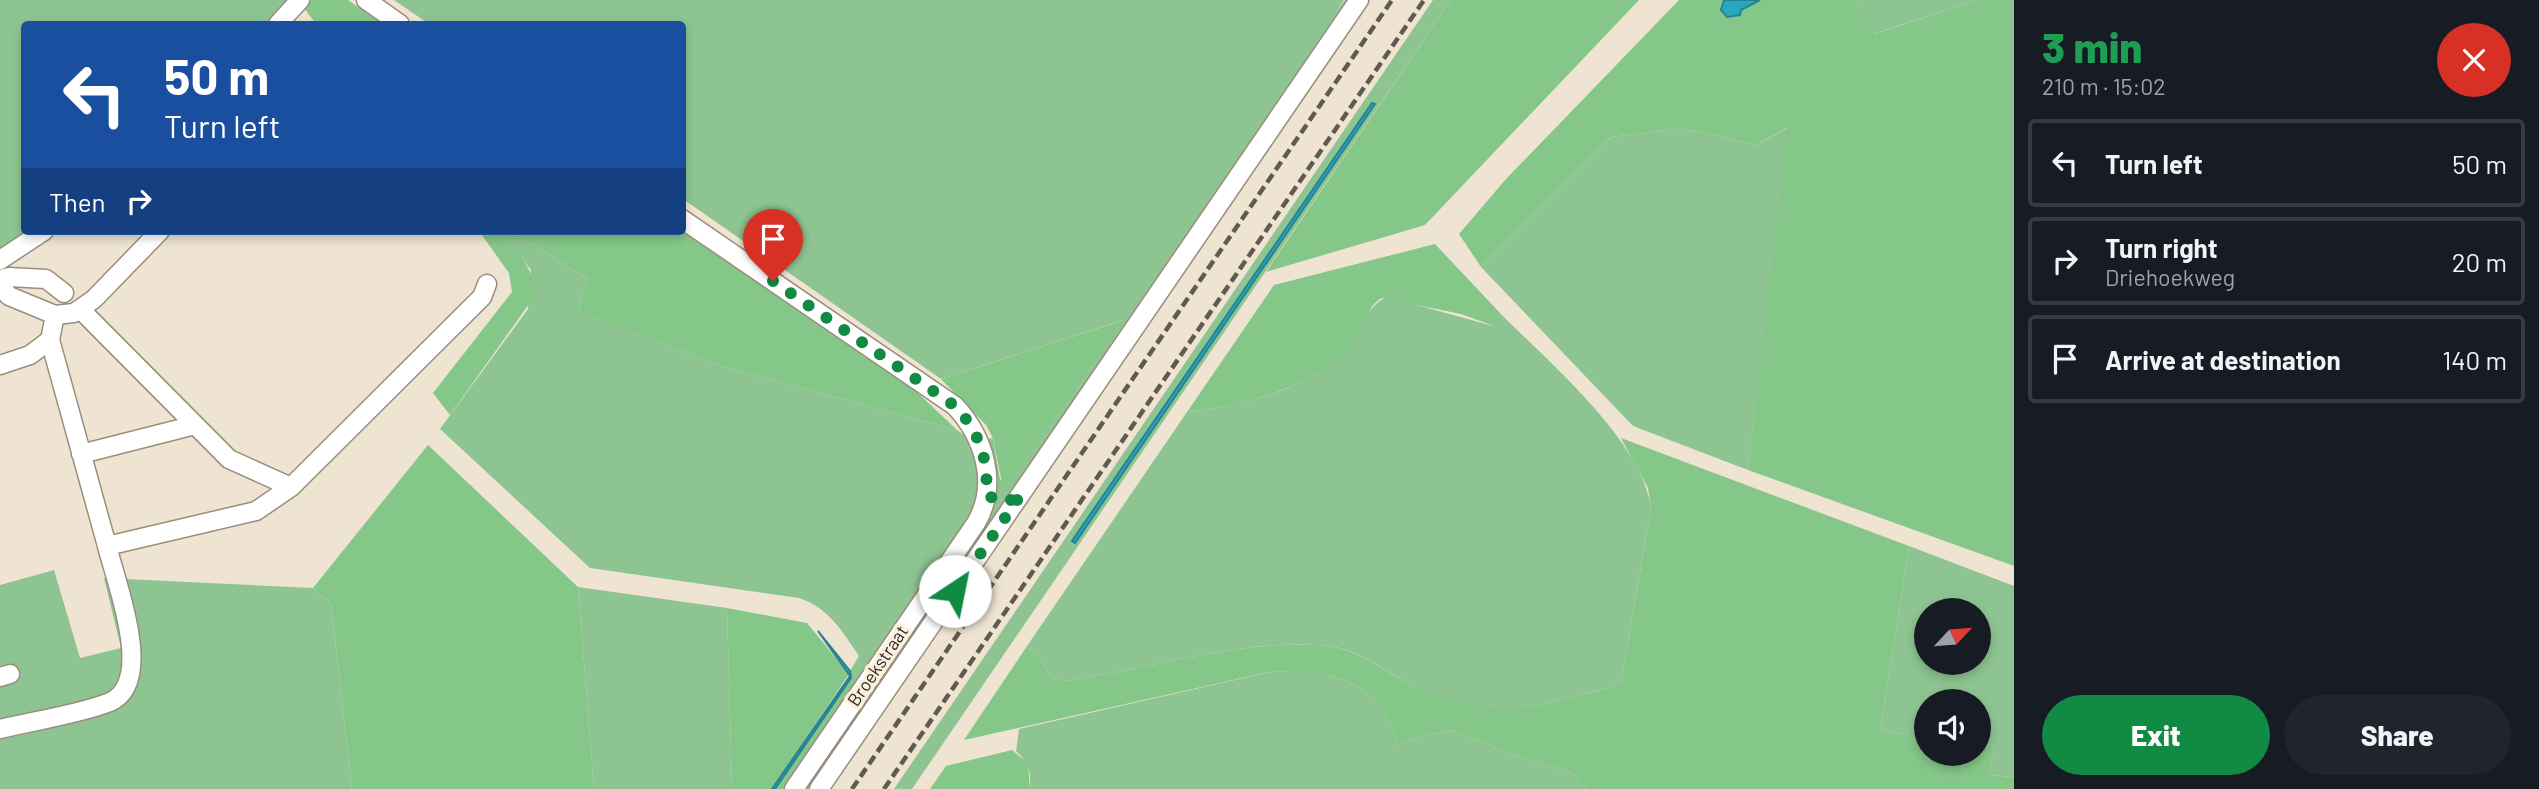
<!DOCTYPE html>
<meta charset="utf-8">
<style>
:root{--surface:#171b24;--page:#20242c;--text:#f1f3f6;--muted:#9ea1a6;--line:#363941;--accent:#118a44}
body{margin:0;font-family:Barlow,sans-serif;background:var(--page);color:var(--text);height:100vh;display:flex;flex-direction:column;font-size:26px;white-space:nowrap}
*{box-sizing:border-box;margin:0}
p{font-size:23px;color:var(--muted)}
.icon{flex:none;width:38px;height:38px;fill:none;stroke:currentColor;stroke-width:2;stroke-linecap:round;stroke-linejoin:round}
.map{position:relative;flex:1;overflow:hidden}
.drawer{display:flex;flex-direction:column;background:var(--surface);width:525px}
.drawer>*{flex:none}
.banner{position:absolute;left:21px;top:21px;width:665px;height:214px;border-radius:7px;box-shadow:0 4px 10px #0003;background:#1a4fa0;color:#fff;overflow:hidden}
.needle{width:46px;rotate:64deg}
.tools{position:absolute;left:1914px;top:598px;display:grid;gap:14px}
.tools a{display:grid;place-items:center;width:77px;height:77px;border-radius:50%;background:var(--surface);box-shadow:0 4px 10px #0003;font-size:35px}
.pin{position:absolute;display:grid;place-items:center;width:60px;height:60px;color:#fff;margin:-72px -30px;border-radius:50% 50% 50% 0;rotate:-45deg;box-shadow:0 0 7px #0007}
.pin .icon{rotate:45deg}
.me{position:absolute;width:77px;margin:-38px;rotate:34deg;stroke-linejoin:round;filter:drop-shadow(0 0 5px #0008)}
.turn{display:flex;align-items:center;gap:24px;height:147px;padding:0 28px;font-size:32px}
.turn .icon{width:91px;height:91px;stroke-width:2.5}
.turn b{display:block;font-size:49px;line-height:60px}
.then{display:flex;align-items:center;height:66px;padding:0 28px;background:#0003;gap:14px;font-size:26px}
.round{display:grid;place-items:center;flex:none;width:74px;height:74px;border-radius:37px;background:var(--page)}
.head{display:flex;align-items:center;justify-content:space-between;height:119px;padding:0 28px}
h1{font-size:42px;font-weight:800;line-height:52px;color:#1e9e55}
.button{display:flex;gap:14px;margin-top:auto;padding:14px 28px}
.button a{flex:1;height:80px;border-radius:42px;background:var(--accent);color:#fff;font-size:28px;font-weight:800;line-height:80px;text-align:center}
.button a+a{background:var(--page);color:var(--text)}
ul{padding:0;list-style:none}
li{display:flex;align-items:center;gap:21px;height:88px;margin:0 14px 10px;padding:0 14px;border:4px solid var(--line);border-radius:7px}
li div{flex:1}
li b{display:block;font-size:26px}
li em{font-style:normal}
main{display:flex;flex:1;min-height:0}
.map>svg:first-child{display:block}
</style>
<main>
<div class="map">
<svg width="2014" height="789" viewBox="0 0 2014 789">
<rect width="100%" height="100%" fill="#efe4d1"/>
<path fill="#8ec491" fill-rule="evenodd" d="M0,0h287l-19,24h-244v207h7l-31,21z
M394,0h950l-8,12 9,-12h25l-539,789h-33l181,-265 4,-84 10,-2 7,41 6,5 70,-93 47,-71 -182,59 -258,-180 -1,-175h-253z
M1433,0h18l-539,789h-18z
M1856,0h123l-106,34z
M1789,127l-1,13 -40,330 -115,-44 -152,-159 130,-130 63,-8 24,2 58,14z
M501,231h11l76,48 -9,29 4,4 138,54 236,64 19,13 5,62 -191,284h-8l72,-106 -4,-3v-9l9,-15c-17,-25 -30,-48 -60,-58l-209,-30 -150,-139 88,-120 3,-39z
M1388,297l105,29 7,-13c47,48 143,128 151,195l-30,176c-80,22 -132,41 -211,0 -27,-14 -51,-35 -82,-38 -85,-9 -179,24 -264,35l-14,-5 -9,-18 -14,-12 160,-234c40,-4 100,-18 134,-41 20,-14 48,-71 67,-74z
M1909,546l105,40v191l-25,-2 5,-29 -15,-3v-41h-52v35l-47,-6zM1927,611h52v52h-52z
M54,570l26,88 41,-10 -17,-70 209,10 18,15 21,186h-352v-204z
M578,587l149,21 5,181h-138z
M1303,671c52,6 79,23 95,74l25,-10 28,-5 61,24 61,19 14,16h-557c1,-18 -1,-26 -14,-38l3,-22 251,-57z"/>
<path fill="#85c789" d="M311,0h37l35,24h-67l-12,-16z
M1451,0h188l-214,225 -159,47z
M1679,0h45l-3,10h19l20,-10h96l18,34 105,-34h35v566l-266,-96 40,-343 -32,18 -58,-14 -24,-2 -63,8 -130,130 -22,-33 47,-55z
M683,227l219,151 55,52 -236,-64 -139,-54 -3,-4 9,-29 -76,-48h170z
M479,231h22c15,20 36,39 33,66l-84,118 -17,-22 79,-101 -3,-19z
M1435,244l65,69 -6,13 -33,-12 -79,-16c-17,9 -19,34 -31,49 -34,40 -114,60 -164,65l87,-127z
M1124,320l-48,71 -70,94 -4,-2 -9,-45 -7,-13 -45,-46z
M1621,438l288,108 -29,185 47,6v17h52v-11l15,3 -5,29 25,2v12h-427l-14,-16 -61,-19 -61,-24 -28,5 -25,10c-21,-67 -64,-75 -129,-73l-305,68 63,-94 14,12 9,18 14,5c85,-11 179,-44 264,-35 33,4 57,26 86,40 80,37 128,20 207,-2l30,-176 -3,-20z
M428,445l150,142 16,202h-242l-21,-186 -18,-15z
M727,608l80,15 42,51 -77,115h-40z
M850,680l5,3 -73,106h-7z
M1012,750l16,13 2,26h-100l16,-23z"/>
<path fill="#26a9bf" stroke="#288390" stroke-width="2" d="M1724,0h36l-19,10 -1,5 -13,2 -6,-7z
M1372,103l3,1 -300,439 -3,-2z
M818,631l32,40 1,7 -76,111h-3l78,-113z"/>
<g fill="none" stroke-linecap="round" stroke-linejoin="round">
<g stroke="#998e7d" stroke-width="21">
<path id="minor" d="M366,0l34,24
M278,24l22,-24
M682,219l273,187c29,31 44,78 21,117l-182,266
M0,260l44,-29
M0,279l9,-2 37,2 18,14
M0,286l9,10 46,19 19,-2 20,-14 66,-68
M80,309l149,150 62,28 191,-190 5,-13
M55,315l-5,25 57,206 149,-35 35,-24
M0,365l30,-10 20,-15
M81,454l114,-29
M0,677l10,-3
M0,729c33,-8 80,-15 110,-27 46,-20 5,-122 -3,-156
M819,789l540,-789"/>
</g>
<use href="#minor" stroke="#fff" stroke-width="18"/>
<path stroke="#605a50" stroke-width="4.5" stroke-dasharray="10 5" stroke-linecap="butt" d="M852,789l540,-789
M884,789l540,-789"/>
</g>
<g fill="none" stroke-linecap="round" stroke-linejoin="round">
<path stroke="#118a44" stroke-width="12" stroke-dasharray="0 21.6" d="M773,281l182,125c24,25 34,54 31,89l20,8 16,-10 -67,98"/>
</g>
<g text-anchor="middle" stroke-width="7" stroke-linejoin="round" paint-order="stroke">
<g font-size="18" fill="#2e2a23" stroke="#fcf1de">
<text transform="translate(878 666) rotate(-56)" y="6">Broekstraat</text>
</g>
</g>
</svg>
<div class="tools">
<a><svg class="needle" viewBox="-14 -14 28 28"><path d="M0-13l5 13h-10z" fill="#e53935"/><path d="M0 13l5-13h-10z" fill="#9ea1a6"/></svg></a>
<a><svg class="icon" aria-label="sound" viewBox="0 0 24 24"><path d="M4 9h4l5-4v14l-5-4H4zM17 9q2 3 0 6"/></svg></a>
</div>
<div class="pin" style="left:773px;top:281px;background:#d93025"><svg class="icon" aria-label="arrive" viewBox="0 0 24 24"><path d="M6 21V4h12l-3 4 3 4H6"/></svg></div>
<svg class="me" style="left:955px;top:591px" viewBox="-20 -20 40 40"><circle r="19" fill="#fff"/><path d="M0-13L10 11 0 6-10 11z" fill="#118a44"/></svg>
<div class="banner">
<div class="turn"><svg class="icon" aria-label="left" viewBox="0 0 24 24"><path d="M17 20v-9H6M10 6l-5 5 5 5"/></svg><div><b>50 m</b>Turn left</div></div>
<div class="then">Then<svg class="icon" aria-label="right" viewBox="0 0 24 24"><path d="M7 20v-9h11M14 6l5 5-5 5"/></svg></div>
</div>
</div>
<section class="drawer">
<div class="head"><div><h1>3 min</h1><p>210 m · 15:02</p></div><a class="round" style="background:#d93025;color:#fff"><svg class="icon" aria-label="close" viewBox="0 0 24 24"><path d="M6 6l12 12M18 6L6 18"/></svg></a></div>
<ul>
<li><svg class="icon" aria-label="left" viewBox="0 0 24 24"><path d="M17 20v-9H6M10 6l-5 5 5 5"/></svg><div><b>Turn left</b></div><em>50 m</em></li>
<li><svg class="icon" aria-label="right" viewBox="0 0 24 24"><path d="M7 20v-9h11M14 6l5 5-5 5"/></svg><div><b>Turn right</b><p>Driehoekweg</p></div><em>20 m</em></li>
<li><svg class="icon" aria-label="arrive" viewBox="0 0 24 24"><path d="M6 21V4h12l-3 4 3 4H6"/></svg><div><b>Arrive at destination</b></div><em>140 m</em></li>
</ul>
<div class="button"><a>Exit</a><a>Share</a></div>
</section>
</main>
